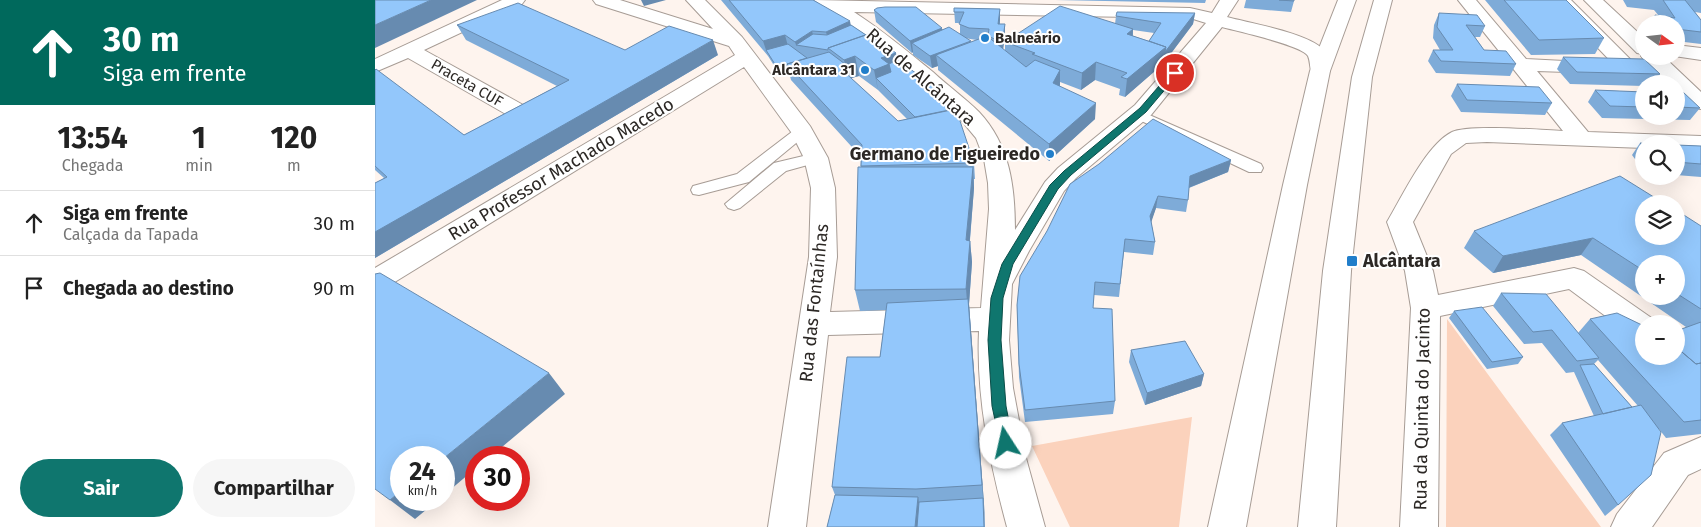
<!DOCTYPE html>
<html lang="pt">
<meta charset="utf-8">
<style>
:root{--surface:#fff;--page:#f6f6f6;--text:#222;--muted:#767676;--line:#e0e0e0;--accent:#0f766e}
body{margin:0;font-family:"Fira Sans",sans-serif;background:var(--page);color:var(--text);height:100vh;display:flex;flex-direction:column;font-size:19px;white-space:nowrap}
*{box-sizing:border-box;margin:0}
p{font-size:16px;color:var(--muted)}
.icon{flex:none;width:28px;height:28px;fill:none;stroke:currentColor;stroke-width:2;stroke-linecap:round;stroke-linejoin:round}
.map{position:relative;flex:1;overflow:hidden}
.side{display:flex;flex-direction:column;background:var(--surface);width:375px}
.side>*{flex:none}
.hud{background:#00695c;color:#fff;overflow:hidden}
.needle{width:32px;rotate:105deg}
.fabs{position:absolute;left:1260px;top:15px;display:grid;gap:10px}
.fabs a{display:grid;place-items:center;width:50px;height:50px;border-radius:50%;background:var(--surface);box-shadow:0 5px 20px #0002;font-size:25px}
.speed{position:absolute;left:15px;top:446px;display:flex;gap:10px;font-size:25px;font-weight:700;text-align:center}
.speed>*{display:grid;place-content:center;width:65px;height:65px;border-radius:50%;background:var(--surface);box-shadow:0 5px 20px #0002;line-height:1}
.speed small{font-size:12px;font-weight:400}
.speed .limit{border:8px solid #d22;background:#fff;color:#111}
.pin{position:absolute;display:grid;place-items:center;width:42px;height:42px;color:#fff;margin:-21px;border:2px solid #fff;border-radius:50%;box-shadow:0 1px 5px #0007}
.me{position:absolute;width:55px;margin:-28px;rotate:350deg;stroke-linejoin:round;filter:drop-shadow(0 0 4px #0008)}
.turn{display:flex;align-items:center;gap:18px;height:105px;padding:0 20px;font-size:22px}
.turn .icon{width:65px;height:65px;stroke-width:2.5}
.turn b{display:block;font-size:35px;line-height:42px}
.eta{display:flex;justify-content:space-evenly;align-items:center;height:85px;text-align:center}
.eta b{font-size:30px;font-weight:700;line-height:35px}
.button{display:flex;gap:10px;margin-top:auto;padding:10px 20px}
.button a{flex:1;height:58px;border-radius:30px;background:var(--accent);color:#fff;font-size:20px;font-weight:700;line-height:58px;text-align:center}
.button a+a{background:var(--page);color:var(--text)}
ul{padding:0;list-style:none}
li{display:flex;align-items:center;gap:15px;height:65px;padding:0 20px;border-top:1px solid var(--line)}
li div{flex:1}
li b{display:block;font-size:19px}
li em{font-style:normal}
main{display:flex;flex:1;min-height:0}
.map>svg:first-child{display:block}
</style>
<main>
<section class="side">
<div class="hud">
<div class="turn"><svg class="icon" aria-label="ahead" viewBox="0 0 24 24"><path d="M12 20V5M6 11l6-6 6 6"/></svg><div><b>30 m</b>Siga em frente</div></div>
</div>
<div class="eta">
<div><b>13:54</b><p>Chegada</p></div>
<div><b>1</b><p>min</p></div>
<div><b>120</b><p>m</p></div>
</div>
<ul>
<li><svg class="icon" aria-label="ahead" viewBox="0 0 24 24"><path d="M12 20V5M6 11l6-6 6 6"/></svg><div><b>Siga em frente</b><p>Calçada da Tapada</p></div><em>30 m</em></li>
<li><svg class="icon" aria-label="arrive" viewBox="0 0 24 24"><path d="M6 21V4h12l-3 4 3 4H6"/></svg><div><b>Chegada ao destino</b></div><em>90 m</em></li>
</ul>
<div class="button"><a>Sair</a><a>Compartilhar</a></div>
</section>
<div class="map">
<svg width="1326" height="527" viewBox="0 0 1326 527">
<rect width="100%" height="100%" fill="#fef4ee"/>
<path fill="#fbd2bc" d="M1072,319l154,208h-155z
M817,417l-13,110h-109l-38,-81z"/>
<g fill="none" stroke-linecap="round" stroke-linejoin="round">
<g stroke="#a79c95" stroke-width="2">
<path id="lane" d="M763,110l123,54 2,4 -2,4h-12l-116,-55 -2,-3 2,-3z
M427,126l5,2 3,3 -3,3 -58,48 -50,13 -6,-1 -2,-4 2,-4 44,-12 60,-46z
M441,153l6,2 2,3 -2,3 -36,10 -46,37 -6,2 -6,-2 -3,-4 49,-41z"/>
</g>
<g stroke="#a79c95" stroke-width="2">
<path id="street" d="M127,0h23l-3,4 -98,46 110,61 3,5 -3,5 -8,2 -8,-2 -110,-63 -33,14v-13z
M218,0h27l93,29 -27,-29h19l37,37 68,89 18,32 7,30 2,69 -7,55 151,-4 8,-99 -1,-26 -4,-24 -8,-21 -20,-24 -66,-58 -76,-56 376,8 22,5 8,-13h18l-11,17c22,6 87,17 98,35 4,5 4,13 5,19l-3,4 -7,2 -7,-2c-4,-6 -2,-12 -5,-19 -6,-11 -72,-25 -86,-29l-71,88 -75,63 -12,13 -35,60 -17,33 -3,56 4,48 13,70 19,69h-38c-17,-63 -31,-130 -28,-196l-151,4 -22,192h-38l41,-270 2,-69 -7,-30 -13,-26 -47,-65 -359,221 -10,3v-23l360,-213 -6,-9 -133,-42zM479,12l336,6 16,5 -71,82 -77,63 -13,14 -30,48c0,-43 -5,-85 -36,-118 -14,-14 -31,-26 -46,-40 -26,-21 -51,-42 -79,-60z
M1083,0h18l50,59 77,4 3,4 -3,4 -7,2 -59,-2 51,61 113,4v14l-25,-1v-5h-32v4l-157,-6 -21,1 -15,11 -38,68 20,49 5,24 136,-27 10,3 69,48 2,5h-11v14l-13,-3 -62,-46 -129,27 -2,211h-38l11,-219 -6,-37 -18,-49c15,-25 39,-77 65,-90 15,-8 90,-2 111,-1z
M1177,0h19l63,63 3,4 -3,4 -7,2 -7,-2z
M1209,0h19l41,38v18h19l38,36v17l-8,-1 -17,-17v-7h-7l-25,-24 -3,-4 1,-2 -5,-1z
M1301,45l25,3v12l-27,-4h2z
M1326,437v32l-13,6 -36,52h-41l6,-13 47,-61z"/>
</g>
<g stroke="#a79c95" stroke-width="2">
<path id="highway" d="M963,0h18l-26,71 -23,114 -61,342h-38l75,-342 27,-114z
M999,0h18l-20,77 -21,194 -15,256h-38l25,-256 29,-194z"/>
</g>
<use href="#lane" fill="#fff" fill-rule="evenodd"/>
<use href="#street" fill="#fff" fill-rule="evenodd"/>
<use href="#highway" fill="#fff" fill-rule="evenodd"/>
</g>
<path fill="#7eabd8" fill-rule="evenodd" d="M346,0h92l53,35 30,18 1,7 77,103 1,16h-1v9l-4,52 2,22 -3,42 15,200 1,23h-158l8,-32 -3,-8 48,-130 6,-47 -26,1 -5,-21 6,-133 -70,-77 -2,-8 -9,3 -12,-19zM484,76l19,14 29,29 -9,2 -47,-43z
M680,0h151l-1,3z
M871,0h48v1l-3,11 -47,-4z
M1110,0h81l38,38 -9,16 -64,1z
M1248,0h78v13l-6,-1 6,8v24l-25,-3v-17h-27l6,-9 4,1 -5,-6 -27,-3z
M579,8l46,1v15l5,11 -2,14 2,2v-9l110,-18 1,-8 79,-3 -2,11 -30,40 -38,33 -6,-2 1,-6 -25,-9 -14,10 -21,-8v4l35,33 -46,42 -111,-91v-4l-6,2 -19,-13v-3l-1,1 -36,-31 -2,-12 86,24v-11h-5zM758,30l21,3 -5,8 -16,-5zM591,38l4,1 7,1 -6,2z
M1064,13l46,13 -5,11h-5l9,13 32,14 -6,12 -74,-3 -8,-12 5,-11h7l-7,-12 1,-13z
M82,25l168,25 93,5 -343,203v-75l9,-5 -9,-8v-100l89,65 93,-49 -91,-46z
M1188,57l97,17 -6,10h-10v2l-74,-2 -13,-15z
M1082,84l95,19 -7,12 -84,-3 -10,-16z
M1220,90l49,2v24h32v-24l24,16 -10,12 -88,-2 -14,-16z
M1265,143l4,1v27l-12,-16z
M1301,145l25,1v31l-25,-2z
M856,160l-3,12 -39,16 -1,12 -2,12 -30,-4 -5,13 4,21 -2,13 -29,-3 -5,45 -25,-2 -1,13 22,93 -2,13 -88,8 -6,-45 -2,-72 30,-74z
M1326,226v208l-35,4 -7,-9 -41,76 -13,11 -55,-81 12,-12 32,-7 -20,-44 -8,1 -24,-30 -18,1 -31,-38 8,-13 77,40 12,-14 54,37 42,-29 -105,-72 -88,18 -29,-25 10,-17zM1269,264h32v32h-32zM1223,360l40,46 -6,1 -38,-43z
M1079,311l69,46 -5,7 -31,5 -38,-51z
M756,350l73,24 -3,12 -56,19 -16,-43z"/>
<path fill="#678bb0" d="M56,0h46l-102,48v-23z
M266,0h25l-22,6z
M625,9v11l-2,15v-11z
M820,13l-2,11 -30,40 -38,33 2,-18z
M475,21l3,15 -23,11 -4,-15z
M630,24v11l-2,15 -4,3v-12z
M567,28l1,11 -31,4 1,9 -1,1 -2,-12z
M758,29l-1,18 -5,-13z
M437,31l4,15 -20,-1 -1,-3z
M410,35l4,15h-23l2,6 -5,-15z
M338,40l5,15 -343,203v-26z
M596,41l-35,14 2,11 -6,2 -2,-12z
M521,53l3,19 -23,6 2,12 -4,-20 7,-12z
M480,56l4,20 -11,3 -4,-19z
M721,62l-1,18 -14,10 1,-17z
M470,64l3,15 -9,-12z
M412,66l2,6 -9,3 -2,-6z
M685,70v16l-7,-3z
M721,103l-1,16 -46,42v-17z
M856,160l-3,12 -40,16 2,-12z
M598,167l1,21 -6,74 -2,-22z
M783,196l-2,12 -7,21 1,-13z
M1218,238l-12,17 -88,18 10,-17z
M595,241l2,21 -3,42 15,200 1,23 -2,-29 -17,-209z
M174,373l16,21 -76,64h-13v10l-32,27v-37z
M829,374l-3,12 -56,19 2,-12z
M26,491v9h37l-23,19 -25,-19z
M543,497l2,11 -1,19h-4z"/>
<path fill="#93c7fb" stroke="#678bb0" d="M0,0h56l-56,25z
M354,0h84l37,21 -24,11 -14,-1 -17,11 -10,-7 -22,6z
M904,0h15v1z
M1129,0h62l38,38 -65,2z
M1288,0h22l16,20v12l-25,-3v-5h-16l-5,-9 20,3z
M143,3l107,47 44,-24 44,14 -338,192v-49l12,-6 -12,-11v-96l1,-1 88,66 105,-55 -112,-55z
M685,6l73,23 -6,5 39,13 -39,32 -6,-2 6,-4 -31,-11 -14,11 -50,-19 3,-1 -30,-11z
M510,7h31l26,21 -32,13 -36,-31 3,-2z
M579,8l46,1 -2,15h7l-2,14 -4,3 -11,-5 1,-7 -20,-1 -10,-4 5,-12h-10z
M742,12l78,1 -30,39 1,-5 -17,-6 12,-18 -45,-7z
M1064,13l38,2 8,11 -19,-1 18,25 22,1 10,13 -75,-3 -8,-11h20l-16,-23z
M476,25l15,10 -38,13v2l-32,-5 17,-11 14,1z
M574,27l22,14 -41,15 -18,-13z
M493,34l28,19 -15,5 8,6 -15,6 -19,-14 -11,4 -16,-12z
M612,36l39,31 9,-7 25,10 -7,13 43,20 -47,41 -113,-89z
M413,44l19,14 -20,6v2l-9,3 -12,-19z
M454,52l16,12 -6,3 59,54 58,-12 18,54 -113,3 1,-21 -75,-81z
M1188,57l81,2 16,15 -83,-2z
M522,60l42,29 15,20 -39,8 -39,-39 15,-6 -2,-8z
M1082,84l82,3 13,16 -85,-3z
M1220,90l49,2v15l-34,-1z
M1301,92h7l17,16 -24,-1z
M778,119l78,41 -41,16 -2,24 -30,-4 -8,20 5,26 -30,-3 -5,45 -25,-2 -2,26 19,1 3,92 -90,9 -6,-46 -2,-59 3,-29 27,-45 23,-47 29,-20z
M1265,143l13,1h-9v3z
M1301,145l25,1v18l-25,-2z
M483,167h115l-7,73 4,1 -4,48 -111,1z
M1245,176l45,28h-21v32h32v-26l25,16v83l-25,-16v-29h-32v7l-51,-33 -90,18 -29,-25z
M5,273l169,100 -105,85h-43v33l-11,9 -15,-11v-215z
M1126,293l45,1 53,64 -22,3 -25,-31 -19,2z
M593,299l14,186 -66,4 -84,-2 15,-130h33l7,-54z
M1107,307l41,50 -31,5 -38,-51z
M1242,313l27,13v30h32v-9l20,17 5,-1v57l-17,2 -94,-103z
M1326,322v41l-5,1 -20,-17v-16z
M810,341l19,33 -57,19 -16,-43z
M1219,364l38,43 -29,7 -23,-49z
M1266,405l20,27 -10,43 -33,30 -56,-82z
M460,495l83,2 -3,30h-88z
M608,498l1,29h-67l2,-25z"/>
<path fill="#0f766e" stroke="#0a4d48" d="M797,71l7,2 -33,39 -75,63 -13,14 -45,75 -10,34 -2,42 5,66 7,37 -2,5 -5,1 -5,-1 -9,-42 -4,-66 3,-42 11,-34 48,-79 14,-14 76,-63z"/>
<g fill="#217eca" stroke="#fff" stroke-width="2">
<circle cx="610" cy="38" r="5"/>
<circle cx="490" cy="70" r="5"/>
<circle cx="675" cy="154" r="5"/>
<rect x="971" y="255" width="12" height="12" rx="2.5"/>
</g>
<g text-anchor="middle" stroke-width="4" stroke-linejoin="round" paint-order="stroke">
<g font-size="15" font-weight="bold" fill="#2c2825" stroke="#fff" text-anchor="start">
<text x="620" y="43">Balneário</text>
<text x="480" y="75" text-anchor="end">Alcântara 31</text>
</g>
<g font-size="15" fill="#2c2825" stroke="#fff">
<text transform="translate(92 83) rotate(30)" y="5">Praceta CUF</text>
</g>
<g font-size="18" fill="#2c2825" stroke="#fff">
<text transform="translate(546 77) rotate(41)" y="6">Rua de Alcântara</text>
<text transform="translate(186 169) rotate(-31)" y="6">Rua Professor Machado Macedo</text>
<text transform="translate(439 303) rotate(-84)" y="6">Rua das Fontaínhas</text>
<text transform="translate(1047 409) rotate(-89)" y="6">Rua da Quinta do Jacinto</text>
</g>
<g font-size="18" font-weight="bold" fill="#2c2825" stroke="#fff" text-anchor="end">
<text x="665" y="160">Germano de Figueiredo</text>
<text x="988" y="267" text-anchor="start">Alcântara</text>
</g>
</g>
</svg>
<div class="fabs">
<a><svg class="needle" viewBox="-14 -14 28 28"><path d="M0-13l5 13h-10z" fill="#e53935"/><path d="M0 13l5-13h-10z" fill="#767676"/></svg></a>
<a><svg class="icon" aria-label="sound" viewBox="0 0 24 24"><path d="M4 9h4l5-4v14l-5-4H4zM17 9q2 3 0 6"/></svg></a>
<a><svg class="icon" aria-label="search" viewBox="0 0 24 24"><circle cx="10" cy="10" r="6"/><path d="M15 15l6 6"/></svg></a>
<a><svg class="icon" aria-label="layers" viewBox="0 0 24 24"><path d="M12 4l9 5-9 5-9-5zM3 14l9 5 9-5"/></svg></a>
<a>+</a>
<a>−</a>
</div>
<div class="speed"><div>24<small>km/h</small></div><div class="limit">30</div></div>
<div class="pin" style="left:800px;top:73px;background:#d93025"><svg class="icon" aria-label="arrive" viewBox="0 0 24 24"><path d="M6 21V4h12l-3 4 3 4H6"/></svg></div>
<svg class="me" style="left:631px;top:443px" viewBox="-20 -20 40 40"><circle r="19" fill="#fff"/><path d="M0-13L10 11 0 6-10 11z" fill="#0f766e"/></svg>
</div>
</main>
